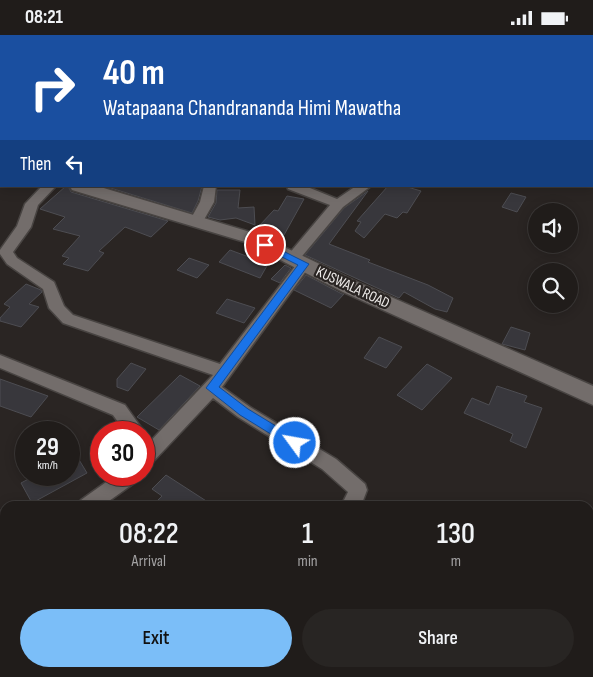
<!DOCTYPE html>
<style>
:root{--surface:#201c1a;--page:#282523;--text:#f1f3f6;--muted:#a2a1a2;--line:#3d3a39;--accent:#7bbef8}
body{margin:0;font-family:"Sofia Sans Condensed",sans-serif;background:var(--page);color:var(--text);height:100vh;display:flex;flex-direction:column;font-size:19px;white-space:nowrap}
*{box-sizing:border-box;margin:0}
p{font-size:16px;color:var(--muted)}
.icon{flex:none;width:28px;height:28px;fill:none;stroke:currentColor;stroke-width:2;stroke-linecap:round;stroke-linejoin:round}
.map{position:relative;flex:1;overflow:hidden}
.panel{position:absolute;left:0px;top:466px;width:594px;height:176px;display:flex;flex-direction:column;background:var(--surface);border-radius:15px 15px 0 0;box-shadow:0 2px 12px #0003,0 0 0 1px var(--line)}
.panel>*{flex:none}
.guide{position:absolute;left:0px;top:0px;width:594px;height:152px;box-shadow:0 2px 12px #0003,0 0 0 1px var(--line);background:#1a4fa0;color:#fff;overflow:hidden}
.tools{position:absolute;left:528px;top:168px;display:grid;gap:10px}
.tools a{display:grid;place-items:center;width:50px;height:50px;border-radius:50%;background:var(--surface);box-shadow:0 2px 12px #0003,0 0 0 1px var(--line);font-size:25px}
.speed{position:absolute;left:15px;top:386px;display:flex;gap:10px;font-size:25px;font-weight:700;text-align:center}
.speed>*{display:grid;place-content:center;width:65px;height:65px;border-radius:50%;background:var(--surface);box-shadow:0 2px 12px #0003,0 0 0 1px var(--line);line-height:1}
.speed small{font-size:12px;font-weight:400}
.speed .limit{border:8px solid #d22;background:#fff;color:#111}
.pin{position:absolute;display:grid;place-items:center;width:42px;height:42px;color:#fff;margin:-21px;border:2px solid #fff;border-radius:50%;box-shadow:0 1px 5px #0007}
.me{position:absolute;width:55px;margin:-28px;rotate:302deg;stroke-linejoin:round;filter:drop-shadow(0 0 4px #0008)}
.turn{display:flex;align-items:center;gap:18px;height:105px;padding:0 20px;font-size:22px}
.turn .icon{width:65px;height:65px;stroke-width:2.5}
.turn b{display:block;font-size:35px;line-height:42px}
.then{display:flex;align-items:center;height:48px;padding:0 20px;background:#0003;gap:10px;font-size:19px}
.eta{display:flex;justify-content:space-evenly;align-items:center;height:85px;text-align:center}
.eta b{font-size:30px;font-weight:600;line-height:35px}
.action{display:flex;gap:10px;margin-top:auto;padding:10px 20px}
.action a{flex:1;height:58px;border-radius:30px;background:var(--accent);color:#111;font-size:20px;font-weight:600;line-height:58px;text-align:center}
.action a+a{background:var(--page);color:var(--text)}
.status{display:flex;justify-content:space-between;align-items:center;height:35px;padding:0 25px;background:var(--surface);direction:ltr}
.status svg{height:14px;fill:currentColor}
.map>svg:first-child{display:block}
</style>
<div class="status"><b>08:21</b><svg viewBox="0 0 49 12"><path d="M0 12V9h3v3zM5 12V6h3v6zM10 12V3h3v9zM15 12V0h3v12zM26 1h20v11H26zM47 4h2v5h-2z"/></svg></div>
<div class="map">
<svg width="593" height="642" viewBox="0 0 593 642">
<rect width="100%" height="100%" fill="#2a2523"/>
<path fill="#38373c" stroke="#4d4d52" d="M66,151h2l3,6 97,29 -17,16 -26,-10 -26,24 5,2 -16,18 -25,-7 6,-6 -7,-2 18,-20 -27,-7 12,-12 -25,-8z
M104,151h98l-4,15 -6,12z
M388,151h16l17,5 -14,22 -4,-1 -6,6 -12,-4 -21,24 -9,-7 6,-9 -4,-1z
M217,155h23l-2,18 16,-1 1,18 -19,-7 -16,2 -12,-3 8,-14z
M368,156l-39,53 41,16 -2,2 60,23 25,13 -6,14 -12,-3 -31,-17 -5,6 -94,-43 39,-47z
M511,158l15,4 -9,15 -15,-5z
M287,161l17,3 -20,36 -25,-9 15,-16 4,1z
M230,215l38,14 -8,14 -41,-16z
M189,223l20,7 -12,13 -20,-8z
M285,230l6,3 -11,15 -9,-4z
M306,240l36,19h2l-13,14 -37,-18z
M26,249l15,6 1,2 -13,12 10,3 -18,20 -21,-6v-3l10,-11 -6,-3z
M227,264l28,9 -11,15 -28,-10z
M511,292l19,6 -5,17 -23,-6z
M379,302l23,10 -16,21 -22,-10z
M131,328l15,6 -18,22 -11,-4v-8z
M427,329l25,14 -30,32 -25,-15z
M180,340l20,11 -41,44 -22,-13z
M0,344l48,17 -17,21 -31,-11z
M497,351l30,10 -3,6 18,6 -16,40 -16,-7 3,-7 -49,-21 8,-15 17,7z
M69,408l18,30 -55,30 -11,-20 15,-8h33z
M166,440l48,31h-62l10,-10 -10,-7z"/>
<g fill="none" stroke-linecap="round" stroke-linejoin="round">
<g stroke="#484442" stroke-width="3">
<path id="minor" d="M592,128h1v8h-1z
M42,151h14l-18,19 -7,22 -18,25 4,6 37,24 10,24 9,9 147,49 79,-103h10l2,3 -2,3 -87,120 28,20 86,52 29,25 2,6 -6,16h-20l7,-14 -26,-23 -84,-52 -25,-19 -63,67 -6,3v-20l69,-73 -150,-52 -14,-15 -6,-19 -36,-25 -7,-10v-4l17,-24 8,-22z
M204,151h12l-2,16 -13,23 -5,1 -7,-4 11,-20z
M287,151h18l32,13 19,-13h15l-28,21 -45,54h-10l-2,-3 2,-3 42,-50 -42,-16z
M0,320l125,50 20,28 -1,2v-2h-18l-13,-18 -113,-47z
M116,440h23l-2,6 -35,25h-24l3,-6z
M5,516v20l-5,1v-20z
M282,638h22l2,4h-23z"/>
</g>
<g stroke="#484442" stroke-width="3">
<path id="tertiary" d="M0,122h1v11h-1z
M70,151h27l160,48 100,48 236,104v19l-250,-113 -98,-50 -173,-52z"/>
</g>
<use href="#minor" fill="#736d6b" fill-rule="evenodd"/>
<use href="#tertiary" fill="#736d6b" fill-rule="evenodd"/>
</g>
<path fill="#1a73e8" stroke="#114b97" d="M265,207l44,22 -90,123 29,22 51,31 2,3 -2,4 -4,2 -55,-34 -34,-27 92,-123 -36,-18 -2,-2z"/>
<g text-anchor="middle" stroke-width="4.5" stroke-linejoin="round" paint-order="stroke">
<g font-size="15" fill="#f0edeb" stroke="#2a2523">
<text transform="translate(353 252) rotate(25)" y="5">KUSWALA ROAD</text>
</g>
</g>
</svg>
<div class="tools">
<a><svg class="icon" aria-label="sound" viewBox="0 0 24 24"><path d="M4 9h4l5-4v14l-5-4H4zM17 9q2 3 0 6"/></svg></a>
<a><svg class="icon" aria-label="search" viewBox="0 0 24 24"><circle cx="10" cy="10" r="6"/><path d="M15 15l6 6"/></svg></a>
</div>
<div class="speed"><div>29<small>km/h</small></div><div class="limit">30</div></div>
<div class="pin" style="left:265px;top:210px;background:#d93025"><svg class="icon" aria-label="arrive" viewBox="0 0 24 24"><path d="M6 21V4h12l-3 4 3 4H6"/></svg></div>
<svg class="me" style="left:295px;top:408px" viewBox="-20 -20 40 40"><circle r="17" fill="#1a73e8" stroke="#fff" stroke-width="3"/><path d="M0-11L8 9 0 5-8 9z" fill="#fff"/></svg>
<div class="guide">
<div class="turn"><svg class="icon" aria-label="right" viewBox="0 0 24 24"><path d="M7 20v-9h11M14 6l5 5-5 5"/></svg><div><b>40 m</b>Watapaana Chandrananda Himi Mawatha</div></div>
<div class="then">Then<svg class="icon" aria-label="left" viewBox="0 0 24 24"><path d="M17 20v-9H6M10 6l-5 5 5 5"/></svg></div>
</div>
<section class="panel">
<div class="eta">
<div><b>08:22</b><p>Arrival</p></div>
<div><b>1</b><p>min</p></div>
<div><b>130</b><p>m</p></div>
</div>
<div class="action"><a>Exit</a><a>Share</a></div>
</section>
</div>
